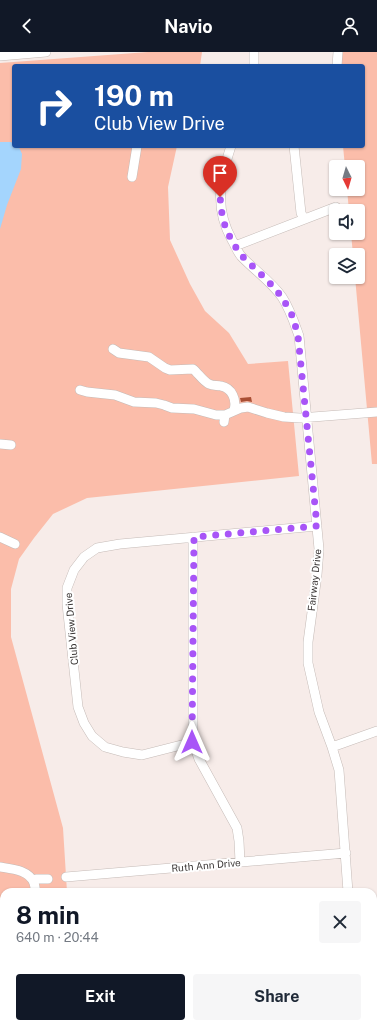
<!DOCTYPE html>
<meta charset="utf-8">
<style>
:root{--surface:#fff;--page:#f6f6f7;--text:#1f2937;--muted:#747a83;--accent:#111827}
body{margin:0;font-family:"Public Sans",sans-serif;background:var(--page);color:var(--text);height:100vh;display:flex;flex-direction:column;font-size:15px;white-space:nowrap}
*{box-sizing:border-box;margin:0}
p{font-size:13px;color:var(--muted)}
.icon{flex:none;width:22px;height:22px;fill:none;stroke:currentColor;stroke-width:2;stroke-linecap:round;stroke-linejoin:round}
.map{position:relative;flex:1;overflow:hidden}
.drawer{position:absolute;left:0px;top:836px;width:377px;height:140px;display:flex;flex-direction:column;background:var(--surface);border-radius:12px 12px 0 0;box-shadow:0 1px 3px #0004}
.drawer>*{flex:none}
.top-card{position:absolute;left:12px;top:12px;width:353px;height:84px;border-radius:4px;box-shadow:0 1px 3px #0004;background:#1a4fa0;color:#fff;overflow:hidden}
.needle{width:26px;rotate:175deg}
.controls{position:absolute;left:329px;top:108px;display:grid;gap:8px}
.controls a{display:grid;place-items:center;width:36px;height:36px;border-radius:4px;background:var(--surface);box-shadow:0 1px 3px #0004;font-size:20px}
.pin{position:absolute;display:grid;place-items:center;width:34px;height:34px;color:#fff;margin:-41px -17px;border-radius:50% 50% 50% 0;rotate:-45deg;box-shadow:0 0 4px #0007}
.pin .icon{rotate:45deg}
.me{position:absolute;width:44px;margin:-22px;rotate:0deg;stroke-linejoin:round;filter:drop-shadow(0 0 3px #0008)}
.turn{display:flex;align-items:center;gap:14px;height:84px;padding:0 16px;font-size:18px}
.turn .icon{width:52px;height:52px;stroke-width:2.5}
.turn b{display:block;font-size:28px;line-height:34px}
.round{display:grid;place-items:center;flex:none;width:42px;height:42px;border-radius:4px;background:var(--page)}
.overview{display:flex;align-items:center;justify-content:space-between;height:68px;padding:0 16px}
h1{font-size:24px;font-weight:700;line-height:30px;color:var(--accent)}
.primary-button{display:flex;gap:8px;margin-top:auto;padding:8px 16px}
.primary-button a{flex:1;height:46px;border-radius:4px;background:var(--accent);color:#fff;font-size:16px;font-weight:700;line-height:46px;text-align:center}
.primary-button a+a{background:var(--page);color:var(--text)}
header{display:flex;justify-content:space-between;align-items:center;height:52px;padding:0 16px;background:var(--accent);color:#fff;font-size:18px;font-weight:700}
.map>svg:first-child{display:block}
</style>
<header><svg class="icon" aria-label="back" viewBox="0 0 24 24"><path d="M15 5l-7 7 7 7"/></svg>Navio<svg class="icon" aria-label="person" viewBox="0 0 24 24"><circle cx="12" cy="8" r="4"/><path d="M4 21q1-7 8-7t8 7"/></svg></header>
<div class="map">
<svg width="377" height="976" viewBox="0 0 377 976">
<rect width="100%" height="100%" fill="#f7ece9"/>
<path fill="#fbbdaa" d="M148,0h54l-2,14h-186v80h163l-9,41 2,53 20,44 15,27 24,22 19,31 40,-3 11,115 -212,22 -34,16 -19,24 -15,21 -8,30v48l52,191 4,64h-63v36l-4,1v-866z
M334,0h43v412h-5l-17,-187h3v-22h-5l-2,-22h7v-22h-9l-2,-22h11v-22h-13l-2,-21h20v-80h-28z"/>
<path fill="#a4d5fd" d="M0,90h11l3,2v2l5,1 3,7 -1,15 -14,36 -7,24z"/>
<path fill="#a94f34" d="M251,345l1,5 -5,-1 -6,1 -1,-4z"/>
<g fill="none" stroke-linecap="round" stroke-linejoin="round">
<g stroke="#c5bbb7" stroke-width="10">
<path id="minor" d="M0,4l46,-4
M254,14v-14
M337,14l1,-14
M231,94c-11,33 -17,62 1,94 3,5 5,11 9,16 13,14 30,25 41,41 8,12 12,25 17,39l20,213 -2,26 -9,67v21l11,49 13,35 7,23 9,122
M294,94l7,67 3,6
M132,125l5,-31
M235,194l101,-39
M113,297l6,4 30,4 16,11 5,2 23,-1c5,4 10,12 16,15 4,2 8,1 12,2 11,2 16,14 13,24
M80,338l7,2 28,3 19,7 22,1 8,2 8,3 22,1 22,6h9
M224,370l1,-7 16,-7 7,-1 19,6 17,4 16,1 77,-6
M0,392l11,1
M0,485l15,7
M193,485v205l6,17 38,69 2,13 1,21
M193,690l-51,13 -19,-3 -18,-5 -13,-11 -8,-13 -6,-16 -11,-103v-16l7,-18 10,-13 13,-9 23,-4 197,-18
M332,695l45,-16
M0,815c12,2 29,3 34,16 1,3 1,6 2,9
M66,825l280,-24
M34,830l2,-3h12
M373,852l4,-1
M359,972l1,4
M31,976l3,-4
M65,976l2,-4
M234,976l1,-4"/>
</g>
<use href="#minor" stroke="#fff" stroke-width="9"/>
</g>
<g fill="none" stroke-linecap="round" stroke-linejoin="round">
<path stroke="#a855f7" stroke-width="7" stroke-dasharray="0 12.6" d="M192,690l2,-205 123,-11 -19,-190 -5,-19 -11,-20 -14,-16 -27,-26 -6,-9 -9,-16 -4,-16 -2,-17"/>
</g>
<g text-anchor="middle" stroke-width="4" stroke-linejoin="round" paint-order="stroke">
<g font-size="10" fill="#3b3736" stroke="#fff">
<text transform="translate(314 528) rotate(-84)" y="4">Fairway Drive</text>
<text transform="translate(71 577) rotate(-95)" y="4">Club View Drive</text>
<text transform="translate(206 813) rotate(-5)" y="4">Ruth Ann Drive</text>
</g>
</g>
</svg>
<div class="controls">
<a><svg class="needle" viewBox="-14 -14 28 28"><path d="M0-13l5 13h-10z" fill="#e53935"/><path d="M0 13l5-13h-10z" fill="#747a83"/></svg></a>
<a><svg class="icon" aria-label="sound" viewBox="0 0 24 24"><path d="M4 9h4l5-4v14l-5-4H4zM17 9q2 3 0 6"/></svg></a>
<a><svg class="icon" aria-label="layers" viewBox="0 0 24 24"><path d="M12 4l9 5-9 5-9-5zM3 14l9 5 9-5"/></svg></a>
</div>
<div class="pin" style="left:220px;top:145px;background:#d93025"><svg class="icon" aria-label="arrive" viewBox="0 0 24 24"><path d="M6 21V4h12l-3 4 3 4H6"/></svg></div>
<svg class="me" style="left:192px;top:690px" viewBox="-20 -20 40 40"><path d="M0-17L14 15 0 8-14 15z" fill="#a855f7" stroke="#fff" stroke-width="4"/></svg>
<div class="top-card">
<div class="turn"><svg class="icon" aria-label="right" viewBox="0 0 24 24"><path d="M7 20v-9h11M14 6l5 5-5 5"/></svg><div><b>190 m</b>Club View Drive</div></div>
</div>
<section class="drawer">
<div class="overview"><div><h1>8 min</h1><p>640 m · 20:44</p></div><a class="round"><svg class="icon" aria-label="close" viewBox="0 0 24 24"><path d="M6 6l12 12M18 6L6 18"/></svg></a></div>
<div class="primary-button"><a>Exit</a><a>Share</a></div>
</section>
</div>
